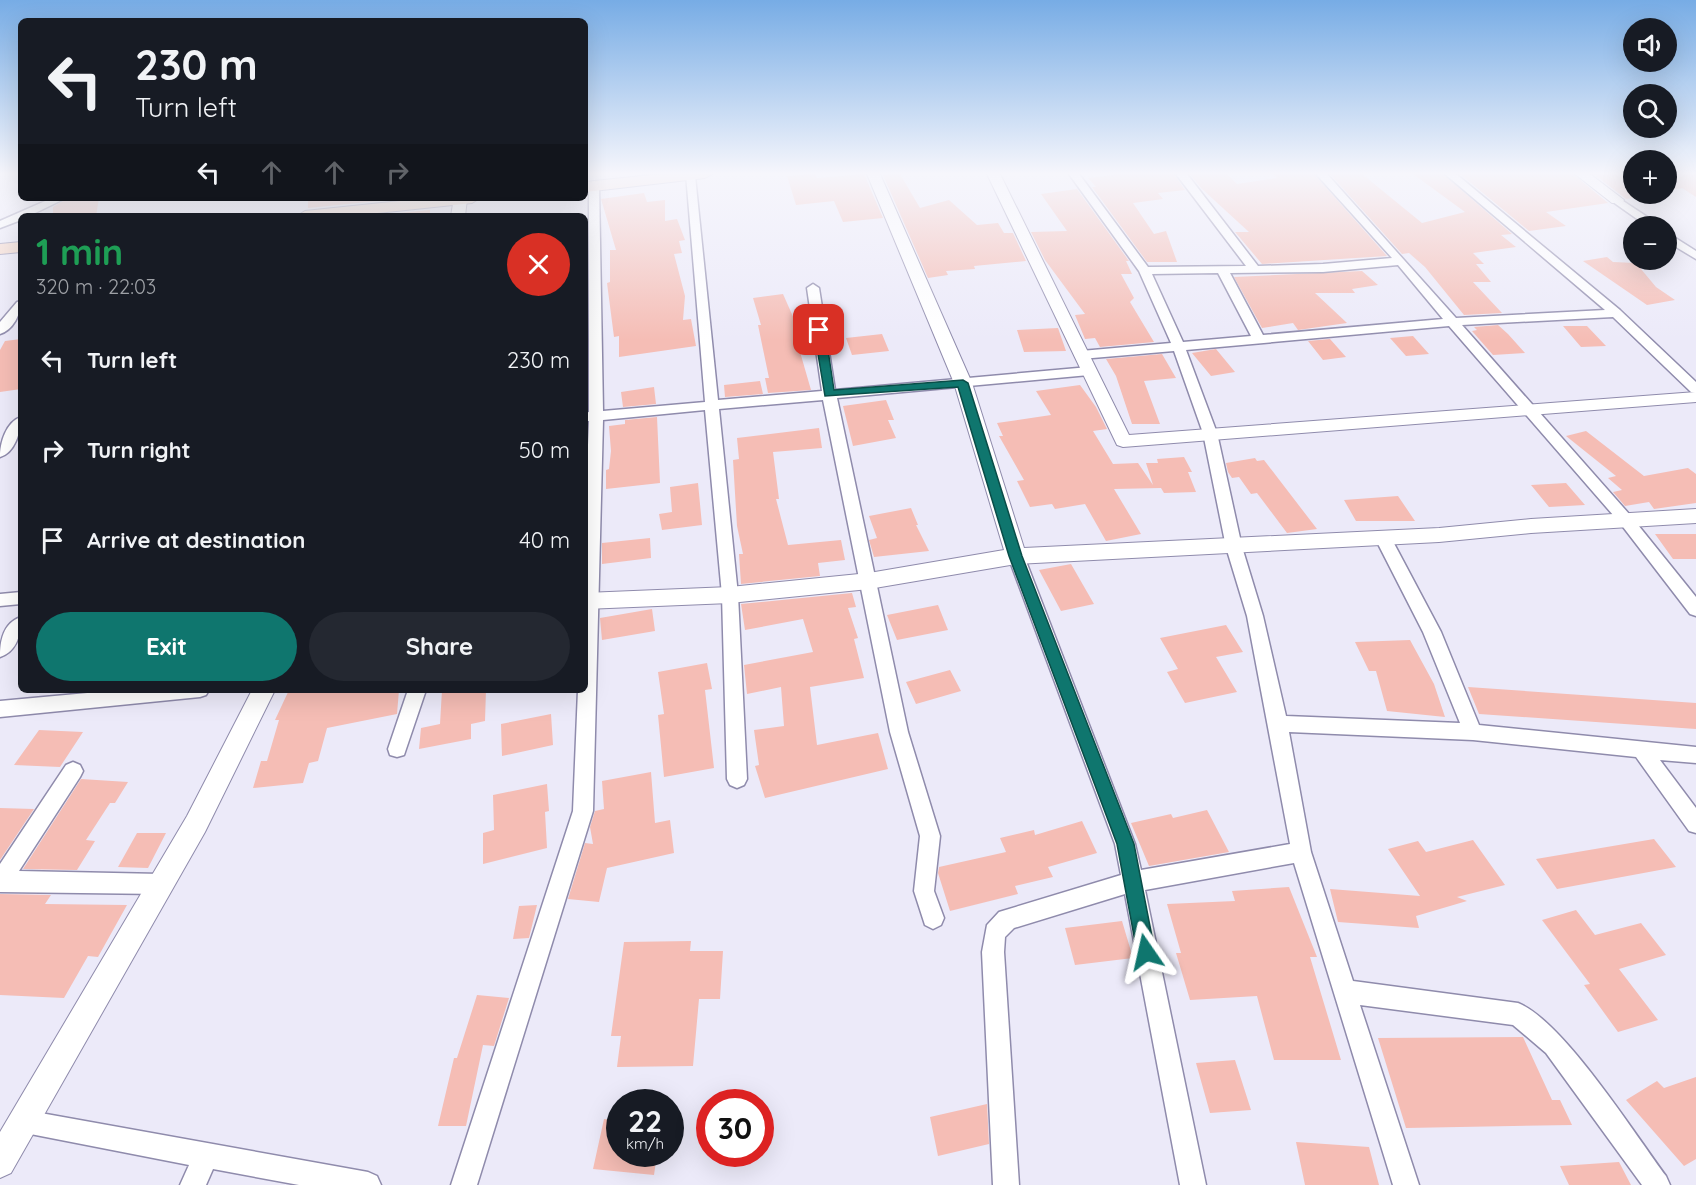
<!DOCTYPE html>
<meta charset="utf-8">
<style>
:root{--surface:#171b24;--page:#242831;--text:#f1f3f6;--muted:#9ea1a6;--accent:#0f766e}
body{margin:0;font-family:Quicksand,sans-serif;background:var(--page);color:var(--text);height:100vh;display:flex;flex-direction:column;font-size:22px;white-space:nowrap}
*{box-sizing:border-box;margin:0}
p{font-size:20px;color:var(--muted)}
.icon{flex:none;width:33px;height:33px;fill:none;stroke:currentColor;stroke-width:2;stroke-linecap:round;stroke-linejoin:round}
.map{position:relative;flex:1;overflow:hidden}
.side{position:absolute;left:18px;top:213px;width:570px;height:480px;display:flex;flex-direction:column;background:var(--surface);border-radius:9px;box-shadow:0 6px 24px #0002}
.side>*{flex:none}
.top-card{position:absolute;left:18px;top:18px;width:570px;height:183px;border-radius:9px;box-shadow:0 6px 24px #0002;background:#171b24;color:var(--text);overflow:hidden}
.controls{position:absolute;left:1623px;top:18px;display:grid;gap:12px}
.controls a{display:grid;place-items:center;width:54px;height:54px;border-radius:50%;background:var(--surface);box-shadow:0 6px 24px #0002;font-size:30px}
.speed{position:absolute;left:606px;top:1089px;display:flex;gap:12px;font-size:30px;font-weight:700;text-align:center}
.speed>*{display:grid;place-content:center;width:78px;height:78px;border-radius:50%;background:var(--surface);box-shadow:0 6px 24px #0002;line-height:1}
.speed small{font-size:15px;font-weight:400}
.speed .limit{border:9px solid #d22;background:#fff;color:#111}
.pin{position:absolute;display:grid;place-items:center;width:51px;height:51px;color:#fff;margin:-26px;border-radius:12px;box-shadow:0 3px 9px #0006}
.me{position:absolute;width:66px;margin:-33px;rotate:349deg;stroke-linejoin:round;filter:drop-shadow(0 0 4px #0008)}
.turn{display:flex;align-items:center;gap:21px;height:126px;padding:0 18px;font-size:27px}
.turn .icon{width:78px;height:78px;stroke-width:2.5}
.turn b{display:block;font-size:42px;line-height:51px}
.lanes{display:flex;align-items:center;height:57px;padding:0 18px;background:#0003;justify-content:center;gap:30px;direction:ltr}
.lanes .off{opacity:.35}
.round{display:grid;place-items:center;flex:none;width:63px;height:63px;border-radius:32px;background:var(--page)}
.headline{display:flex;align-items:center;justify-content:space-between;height:102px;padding:0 18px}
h1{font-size:36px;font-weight:700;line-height:45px;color:#1e9e55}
.primary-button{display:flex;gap:12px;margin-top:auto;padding:12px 18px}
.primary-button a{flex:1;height:69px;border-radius:36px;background:var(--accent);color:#fff;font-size:24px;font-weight:700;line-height:69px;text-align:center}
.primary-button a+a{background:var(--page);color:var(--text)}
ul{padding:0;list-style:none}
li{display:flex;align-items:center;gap:18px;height:90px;padding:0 18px}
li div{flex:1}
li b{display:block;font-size:22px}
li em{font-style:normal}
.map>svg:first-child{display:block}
</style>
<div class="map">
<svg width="1696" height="1185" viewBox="0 0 1696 1185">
<rect width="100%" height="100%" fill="#eceaf9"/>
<path fill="#f5bdb5" d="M815,174l2,4 47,-4 19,44 -40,4 -9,-21 -38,4 -9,-29z
M900,174l20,34 29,-8 28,25 21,-2 6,10h9l13,28 -52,5 1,3 -29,2 2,4 -20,3 -45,-103z
M1121,174h53l11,16 -27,3 5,6 -30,4 21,31 12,-3 11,31h-30l-55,-75h4l-8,-9z
M1190,174h37l10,10 40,-6 -4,-4h41l73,82 -125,8 -27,-32h14l-48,-44z
M1330,174h32l60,49 43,-11 -52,-38h30l69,60 -11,1 15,12 -43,6 11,11h-8l15,18h-18l29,31 -38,2 -39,-48 -16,-14 -7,1z
M1460,174h113l35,29 -62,9 20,14 -37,5z
M1594,174h40v20h21l-29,5z
M1666,174h30v23l-14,-9 -16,3z
M1077,189l52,72h-3l6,13h-11l13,24 -4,4 24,40 -54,5 -5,-9 -10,1 -10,-24 10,-1 -40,-54 -14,-28 36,-1 -26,-37z
M644,193l3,9 18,-2v21l12,-2 8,21 -6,1 3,12 -8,1 11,42 -2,24 8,-1 5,27 -77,11v-21l-5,1 -7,-54 3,-1v-32h6l-15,-51z
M68,198h31l-3,18h-43v-9z
M308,198h99l-99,10z
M430,210v6h-60z
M1607,257l6,5 23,1 20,24 19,13 -28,5 -64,-44z
M1362,271l16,14 -26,4 3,4h-40l32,30 -49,7 -5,-7 -31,5 -28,-51z
M783,294l19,43 -6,1 15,52 -43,3 -3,-15h4l-11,-53h3l-8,-27z
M1498,325l10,9 17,19 -32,2 -21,-24 5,-1 -3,-3z
M1563,326h24l19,20 -25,1z
M1058,328l8,23 -42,1 -7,-22z
M882,334l7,17 -37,4 -6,-17z
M1413,336l16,18 -23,2 -16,-18z
M21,339v50l-21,3v-42l5,-9z
M1330,339l16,18 -23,3 -15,-19z
M1216,349l19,23 -24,4 -19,-23z
M1162,354l14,24 -32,3 16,43h-28l-16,-48 -10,-17z
M760,381l3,13 -38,3 -1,-12z
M1080,385l16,22 11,22 -14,2 20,33 25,-1 15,22 -7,-22h12l-1,-4 27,-2 8,15h-4l8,20 -32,1 -3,-5 -47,1 27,45 -35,7 -21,-37 -30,5 -3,-5 -22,3 -13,-26 7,-1 -25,-44h4l-6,-13 54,-8 -15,-24z
M654,387l2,17 -33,3 -2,-15z
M886,400l8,20h-6l8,18 -43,8 -10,-40z
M657,417l3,66 -54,6v-19l3,-1 2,-18 -2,-25 16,-2v-4z
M819,428l3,20 -49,4 6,47h-3l12,46 53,-5 4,20 -27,3 2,13 -79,8 -2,-30h4l-6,-28 -4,-66 6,-1 -2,-21z
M1586,431l58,45 44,-8 8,6v29l-42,6 -5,-7 -24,4 -12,-14 9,-2 -14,-12 8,-2 -50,-40z
M1255,458l2,3 7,-1 53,69 -30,4 -30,-40 -6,1 -12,-17 -7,1 -4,-6 -2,-9z
M698,483l4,42 -40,5 -3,-16 13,-2 -2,-25z
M1566,483l19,22 -36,2 -18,-22z
M1398,496l17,25h-59l-12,-21z
M911,508l7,17h-2l13,26 -55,6 -5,-17 8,-2 -8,-22z
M1655,534h41v25h-23z
M650,538l1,20 -49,6v-21z
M1071,564l23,40 -33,7 -22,-41z
M852,593l4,14 -8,1 10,30 -4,1 10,39 -54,9 7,58 61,-12 10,36 -123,29 -10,-32 4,-1 -5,-35 30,-4 -3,-39 -34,7 -3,-29 69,-13 -10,-33 -58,11 -4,-26z
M938,605l10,25 -51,10 -10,-25z
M652,609l3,22 -53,9 -2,-22z
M1226,625l17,27 -27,5 21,35 -52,11 -18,-31 11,-3 -18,-31z
M1410,640l24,44 11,33 -58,-6 -11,-40h-7l-14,-29z
M707,663l5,26 -7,1 9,78 -50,9 -6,-62 6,-1 -6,-42z
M950,670l11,21 -45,13 -10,-22z
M1468,687l228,16v26l-217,-15z
M289,690h110l-2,24 -70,14 -9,33 -9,2 -6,20 -50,5 8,-27h6l12,-41h-4z
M442,690h44l-1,31 -14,3v15l-52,10 2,-21 19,-4z
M551,714l2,31 -51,11 -1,-32z
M39,730l44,2 -23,35 -46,-2z
M651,772l4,51 15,-3 4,33 -67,15 -8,34 -31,-3 17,-56 8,1 -3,-17 5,-16 9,-2 -2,-28z
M81,779l47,3 -13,21h-5l-24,37 9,1 -18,29 -54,-1z
M547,784l2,27 -4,1 2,36 -64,16v-31l11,-3 -1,-35z
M0,808l34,1 -34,51z
M1207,810l22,42 -80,14 -18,-43 40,-9 2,4z
M1082,821l15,32 -49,14 5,10 -38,9 3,8 -68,17 -12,-38 1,-6 67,-15 -6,-14 34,-8 1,5z
M137,833h29l-18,35 -30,-1z
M1654,839l22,28 -119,22 -21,-30z
M1473,840l32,45 -48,12 10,4 -51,15 3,12 -81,-6 -8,-33 90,7 -32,-47 30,-8 8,11z
M1289,887l28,70h-7l31,103h-67l-17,-64 -67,4 -14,-47h5l-14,-49 68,-3 -3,-10z
M0,894l51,1 -6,9 82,1 -29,52 -10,-1 -24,42 -64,-3z
M537,905l-8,33 -16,1 6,-33z
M1576,910l19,25 46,-12 25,32 -47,14 39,51 -40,12 -34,-47 6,-1 -48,-64z
M1122,921l11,37 -58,7 -10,-37z
M691,941l-1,10h33l-3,48h-21l-6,67 -76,1 4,-31h-10l13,-94z
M477,995l32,3 -15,48 -11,-1 -17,81h-28l16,-68h3z
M1523,1037l29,63h8l12,25 -166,3 -28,-90z
M1235,1060l16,50 -41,3 -14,-50z
M1696,1077v82l-12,7 -58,-66 31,-19 7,7z
M987,1104l2,40 -51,12 -8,-39z
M604,1119l16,2v33h37l-3,21 -61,-6z
M1296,1142l73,5 10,38h-74z
M1619,1162l12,23h-62l-9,-19z"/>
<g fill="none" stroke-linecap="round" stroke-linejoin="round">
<g stroke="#8f8bac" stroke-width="3">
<path id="minor" d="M686,174l9,2 23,224 104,-9 -15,-103 6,-4 6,4 16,102 254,-23 7,4 -7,4 -252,23 71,334 32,104 -6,55 10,27 -3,7 -8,4 -8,-4 -11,-34 6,-55 -30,-104 -67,-332 -104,9 19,186 9,184 -3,6 -7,3 -7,-3 -3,-6 -5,-184 -17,-185 -102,10 -10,391 -116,374h-26l122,-374 5,-121h7v-173l4,-96h-4v-8l4,-1v-226l5,-3 5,3 4,225 102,-9z
M1069,174h10l69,93 98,-1 -70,-92h11l71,92 65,-2 69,-6 -76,-84h11l129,144 149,-8 -160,-136h11l164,136 76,72v11l-5,-1 -78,-75 -151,8 168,190 66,82v19l-6,-2 -70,-91 -171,-197 -263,24 31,83 25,114 21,69 23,100 174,7 -37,-91 -48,-94 8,-6 6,2 52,98 38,93 217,22v16l-36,-3 36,48v25l-7,-2 -53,-74 -163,-17 -184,-8 22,120 42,129 165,22c45,18 116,130 148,173l4,9h-28l-96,-132 -33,-28 -153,-20 59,180h-26l-99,-322 -149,27 61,295h-26l-55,-291 -111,34 -9,9 -1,15 15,233h-26l-11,-233 5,-27 12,-13 122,-37 -6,-31 -107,-288 2,-4h12l2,4 111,288 6,26 149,-26 -43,-228 -21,-69 -23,-114 -29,-82 -93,8 -6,-4 6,-4 90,-8 -32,-72zM1398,265l45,54 -180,16 -33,-62 93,-1zM1218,273l33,63 -68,6 -31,-68z
M1617,197l41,27 1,2h-12l-34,-24v-4z
M52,198h14l-37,18h-8v4l-21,8v-7z
M1666,232l30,19v8l-30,-18z
M21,301c0,13 -8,29 -21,33v-12l17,-20z
M21,417c0,14 -6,36 -21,40 0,-14 6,-35 21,-40z
M21,592v12l-21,2v-12z
M21,617c0,16 -3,34 -21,40 0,-16 3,-34 21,-40z
M120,690h89l-3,5 -6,2 -200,20v-16z
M408,690h18l-20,59 -2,6 -7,2 -7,-2 -2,-6z
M73,762l7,3 3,6 -3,6 -61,94 142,3 7,3 3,7 -3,7 -7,3 -161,-2v-28l66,-99z
M24,1110l344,62 9,4 4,9h-82l-86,-16 -7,16h-26l9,-20 -174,-34 -3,-9 3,-9z"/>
</g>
<g stroke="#8f8bac" stroke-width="2">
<path id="tertiary" d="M867,174h13l92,209 52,165 415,-20 92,-9 165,-10v14l-165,10 -92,9 -423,22 -147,25 -139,14 -145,6v-16l145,-6 139,-14 135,-23 -50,-167z
M987,174h13l129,261 567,-43v10l-573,45 -6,-2z
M1575,174h15l34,26 -2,3h-10z
M454,198l13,1 -2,17h-14z
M252,690h23l-70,142 -194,341 -11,5v-46l187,-316z"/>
</g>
<g stroke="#8f8bac" stroke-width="2">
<path id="secondary" d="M661,174h51l-7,4 -120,14v-10z
M429,198h51l-8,5 -123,13h-52l8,-5z
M21,242v10l-21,2v-10z"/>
</g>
<use href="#minor" fill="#fff" fill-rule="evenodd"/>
<use href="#tertiary" fill="#fff" fill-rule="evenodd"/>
<use href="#secondary" fill="#f8d7c6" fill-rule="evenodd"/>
</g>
<linearGradient id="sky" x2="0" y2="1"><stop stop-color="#77ace5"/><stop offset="0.51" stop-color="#f6f6fc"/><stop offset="1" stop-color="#f6f6fc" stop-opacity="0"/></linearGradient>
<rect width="1696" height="340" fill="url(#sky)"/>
<path fill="#0f766e" stroke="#0a4d48" stroke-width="1.5" d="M819,327l6,3 9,60 129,-10 5,3 54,173 112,288 21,108 -2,6 -7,3 -6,-3 -3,-6 -20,-108 -108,-288 -51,-169 -133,9 -11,-66z"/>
</svg>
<div class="controls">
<a><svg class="icon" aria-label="sound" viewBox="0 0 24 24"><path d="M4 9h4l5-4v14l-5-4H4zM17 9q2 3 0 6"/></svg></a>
<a><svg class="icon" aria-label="search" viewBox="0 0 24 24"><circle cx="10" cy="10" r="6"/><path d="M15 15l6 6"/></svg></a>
<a>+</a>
<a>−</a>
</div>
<div class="speed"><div>22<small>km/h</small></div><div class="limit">30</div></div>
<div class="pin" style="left:819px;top:330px;background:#d93025"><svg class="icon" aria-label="arrive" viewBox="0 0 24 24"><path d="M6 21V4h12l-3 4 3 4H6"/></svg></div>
<svg class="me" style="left:1146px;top:952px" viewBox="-20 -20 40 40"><path d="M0-17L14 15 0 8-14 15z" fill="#0f766e" stroke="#fff" stroke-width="4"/></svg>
<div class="top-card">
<div class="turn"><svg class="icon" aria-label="left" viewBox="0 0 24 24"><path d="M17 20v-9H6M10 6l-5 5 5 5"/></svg><div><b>230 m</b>Turn left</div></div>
<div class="lanes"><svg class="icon" aria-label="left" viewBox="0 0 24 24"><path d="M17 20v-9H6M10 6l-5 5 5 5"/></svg><svg class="icon off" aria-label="ahead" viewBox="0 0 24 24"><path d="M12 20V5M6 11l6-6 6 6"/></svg><svg class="icon off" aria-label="ahead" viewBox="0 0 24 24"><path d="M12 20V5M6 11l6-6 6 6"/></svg><svg class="icon off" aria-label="right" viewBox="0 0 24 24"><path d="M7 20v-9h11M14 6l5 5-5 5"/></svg></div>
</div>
<section class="side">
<div class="headline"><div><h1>1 min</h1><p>320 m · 22:03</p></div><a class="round" style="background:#d93025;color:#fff"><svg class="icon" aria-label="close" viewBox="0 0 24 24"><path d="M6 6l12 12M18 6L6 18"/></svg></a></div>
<ul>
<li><svg class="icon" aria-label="left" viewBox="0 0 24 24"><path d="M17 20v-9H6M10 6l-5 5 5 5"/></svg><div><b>Turn left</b></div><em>230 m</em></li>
<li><svg class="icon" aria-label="right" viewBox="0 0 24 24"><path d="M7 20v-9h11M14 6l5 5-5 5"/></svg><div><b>Turn right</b></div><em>50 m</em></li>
<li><svg class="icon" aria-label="arrive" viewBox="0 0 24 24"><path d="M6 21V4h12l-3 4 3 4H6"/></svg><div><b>Arrive at destination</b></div><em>40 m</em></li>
</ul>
<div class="primary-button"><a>Exit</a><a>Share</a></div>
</section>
</div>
